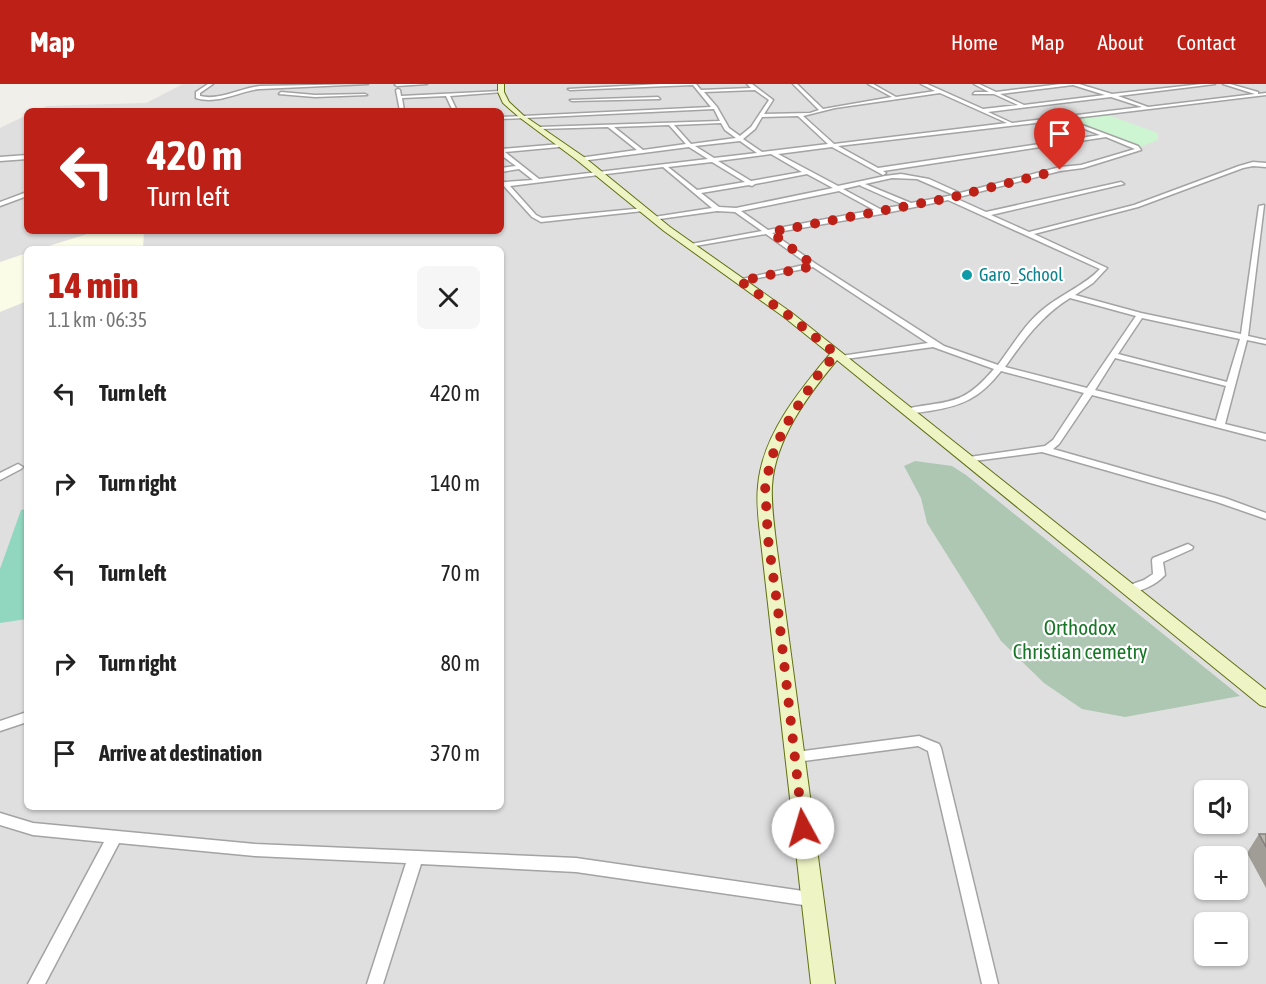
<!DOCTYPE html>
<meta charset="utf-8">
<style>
:root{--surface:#fff;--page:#f6f6f6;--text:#222;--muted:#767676;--accent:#bd2016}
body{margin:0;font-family:"Asap Condensed",sans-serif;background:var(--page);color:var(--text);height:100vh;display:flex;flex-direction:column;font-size:22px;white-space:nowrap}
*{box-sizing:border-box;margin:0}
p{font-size:20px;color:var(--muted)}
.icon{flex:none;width:33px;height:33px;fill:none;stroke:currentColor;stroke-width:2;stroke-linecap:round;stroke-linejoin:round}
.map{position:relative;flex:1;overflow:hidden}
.sheet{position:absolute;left:24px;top:162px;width:480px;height:564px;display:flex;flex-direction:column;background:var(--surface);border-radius:9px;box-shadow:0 2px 4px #0004}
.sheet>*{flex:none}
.guide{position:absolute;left:24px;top:24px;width:480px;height:126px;border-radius:9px;box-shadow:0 2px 4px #0004;background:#bd2016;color:#fff;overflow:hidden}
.controls{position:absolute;left:1194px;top:696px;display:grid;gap:12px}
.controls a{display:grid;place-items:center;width:54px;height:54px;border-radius:9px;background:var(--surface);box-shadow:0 2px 4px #0004;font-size:30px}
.pin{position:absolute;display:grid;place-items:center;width:51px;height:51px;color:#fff;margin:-62px -26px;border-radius:50% 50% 50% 0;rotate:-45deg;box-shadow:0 0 6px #0007}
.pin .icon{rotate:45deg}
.me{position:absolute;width:66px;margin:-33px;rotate:354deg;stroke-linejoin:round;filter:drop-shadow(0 0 4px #0008)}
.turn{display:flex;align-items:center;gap:21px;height:126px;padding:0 24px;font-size:27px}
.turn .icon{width:78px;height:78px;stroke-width:2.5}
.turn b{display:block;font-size:42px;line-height:51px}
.round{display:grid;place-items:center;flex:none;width:63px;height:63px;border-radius:9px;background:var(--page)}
.head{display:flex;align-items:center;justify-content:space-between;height:102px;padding:0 24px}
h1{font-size:36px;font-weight:800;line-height:45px;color:var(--accent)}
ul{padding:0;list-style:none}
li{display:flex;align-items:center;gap:18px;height:90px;padding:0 24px}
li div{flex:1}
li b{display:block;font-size:22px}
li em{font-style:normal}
header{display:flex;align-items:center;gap:36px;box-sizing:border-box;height:84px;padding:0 30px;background:var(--accent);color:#fff}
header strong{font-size:28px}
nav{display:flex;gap:33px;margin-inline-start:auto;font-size:21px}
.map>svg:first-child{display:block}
</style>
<header>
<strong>Map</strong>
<nav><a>Home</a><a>Map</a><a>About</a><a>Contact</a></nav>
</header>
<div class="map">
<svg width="1266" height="900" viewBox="0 0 1266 900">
<rect width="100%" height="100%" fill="#f1efea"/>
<path fill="#e0dfdf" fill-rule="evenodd" d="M183,0h1083v900h-1266v-856l27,-13v116h474v-120h-465l11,-5 99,-3zM27,165h474v558h-474zM1204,706h34v34h-34zM1204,772h34v34h-34zM1204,838h34v34h-34z"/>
<path fill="#fbfce7" d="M97,147h47l-1,18h-104z
M27,169v48l-27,11v-50z"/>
<path fill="#adc7b3" d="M915,377l37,5 14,9 274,221 -115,21 -43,-8 -38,-26 -43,-42 -74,-118 -6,-25 -17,-32z"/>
<path fill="#cdf5d2" d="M1105,30l53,19v7l-18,7 -13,-2 -66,-26z"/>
<path fill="#91d7c0" d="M27,425v110l-27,4v-54l21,-59z"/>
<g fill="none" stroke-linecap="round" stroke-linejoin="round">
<g stroke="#a3a3a3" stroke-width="3">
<path id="street" d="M208,0h5l-13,9v3c19,5 41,-8 60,-10l108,-2 -108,5c-21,2 -42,16 -64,9v-6z
M396,0h31l-30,2 -2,-1z
M661,0h35l5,6 50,-2 -4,-4h5l21,16 -9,14 46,-1 9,-3 -26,-26h4l26,25 69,-12 -24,-13h5l23,13 39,-6 -14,-7h6l56,25 35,-4 -24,-11h-21l2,-2h14l-15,-8h5l17,8 65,-8h18l33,10 90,-10h13l-97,12 30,11 107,-13 -32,-10h7l28,8v2l8,-1v2l-200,24 72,27 3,4 -58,18 -23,3 -105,27 31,14 135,-30 3,2 -133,31 38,17 105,-27 105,-39 14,-4 13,1v4l-13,-1 -10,2 -105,39 -104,27 73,34 -14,15 -18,12 66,18 100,21 18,-128 5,-1 -16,131 18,4v4l-19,-4 -22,84 41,10v6l-174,-45 -33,49 -6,5 172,49 41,15v6l-49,-17 -175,-50 -76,10 -2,-2 2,-2 3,-1 76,-11 8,-6 31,-47 -83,-22c-21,27 -39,35 -72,40 -8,1 -16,3 -24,2v-4c44,-9 57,-2 89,-40l-61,-22 -95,13 -1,-2 4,-2 87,-13 -115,-76 -75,15v-2l70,-16 -42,-30 -77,13 -1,-1 3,-2 71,-13 -27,-19 -18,-1 -65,9 -1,-1 3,-2 58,-9 -49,-41 -153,19 26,29 6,3 103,-10v2l-2,1 -102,11 -9,-5 -28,-31 -3,1v-4l4,-1 28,-2 -14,-11 -18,3v-4l15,-2 -15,-11v-6l60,-5 -2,3 -54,5 34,27 169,-20 -19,-12 -108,14 -2,-3 58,-8 -29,-23 -69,2 -2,-1 2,-1 181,-6 -6,-12 -213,10v-2l210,-10 -18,-22 -123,5 -2,-1zM1073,1l32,10 -81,10 -24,-11zM755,6l14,10 -18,27 -11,9 -11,-8 -12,-21 -13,-15zM940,9l67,30 -173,21 -31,-28 32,-8zM1111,13l31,10 -130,16 -24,-11zM798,32l30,28 -66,8 -19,-13 12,-10 7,-12zM1062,36l38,15 -222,33 -40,-22zM721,39l4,7 11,8 -45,6 -17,-19zM669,41l17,19 -43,6 -29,-23zM1106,53l29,12 -54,16 -21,2 -100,26 -31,-14 -28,-5 -16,2 -47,10 -60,-32 54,-7 51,28 3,-2 -3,-2zM740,57l17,12 -43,5 -19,-12zM771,70l31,18 -51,9 -33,-20zM712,78l33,20 -48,8 -29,-23zM807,90l26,14 -97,20 -17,-1 -18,-14 48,-8 3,1 3,-2zM892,94l25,1 37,16 -43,8 -46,-19zM860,101l1,1 43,19 -24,4 -37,-20zM839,107l35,19 -106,20 -27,-19zM948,116l152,69c-15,16 -36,24 -54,38 -20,15 -33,38 -48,58l-54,-19 -128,-82 -44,-31 109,-19zM1070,214l66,18 -49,72 -82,-21c19,-27 36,-51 65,-69zM1142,234l98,21 -13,43 -109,-28zM1115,274l111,28 -10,35 -121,-31z
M398,5l2,1 1,6 100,-5 2,1 -53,4 7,15h-4l-7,-15 -44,2 2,13h-4l-4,-21z
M281,8l34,3 50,-1 2,1 -52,2 -36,-3z
M658,13l2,2 -88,2 -2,-1z
M27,71v4l-27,2v-4z
M27,108v4l-27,10v-4z
M18,380l5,3 -2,2 -21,11v-7z
M1188,460l5,3 -1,2 -29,13 2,13c-10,11 -23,15 -37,19l-4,-1 -2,-3 2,-3 20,-7 9,-6 -1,-14 1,-2z
M27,628v10l-27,9v-10z
M919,652l20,8 2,4 57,236h-16l-54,-233 -10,-5 -122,16 -5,-1 -2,-4 2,-4 5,-1z
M0,729l33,10 222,21 321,14 234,34 5,2 3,5 -3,5 -5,2 -234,-34 -155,-8 -38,120h-16l39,-121 -151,-7 -136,-13 -74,141h-17l76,-142 -71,-7 -33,-10z"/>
</g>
<g stroke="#607012" stroke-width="2">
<path id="secondary" d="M498,0h6v8l5,10 14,13 61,42 86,70 122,86 474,377v17l-6,-2 -423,-345c-29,35 -62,79 -65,126 -1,18 2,38 4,56l59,442h-24l-50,-442c-2,-18 -5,-38 -3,-56 4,-50 41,-95 72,-132l-46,-37 -120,-86 -86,-70 -59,-44 -16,-14 -5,-11z"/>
</g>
<use href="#street" fill="#fff" fill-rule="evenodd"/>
<use href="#secondary" fill="#eff4c5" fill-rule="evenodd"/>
</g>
<path fill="#a09c96" d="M1259,750h7v54l-19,-35z"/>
<path fill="#bab5af" stroke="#827f7a" stroke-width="1.5" d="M1259,750h7v13z"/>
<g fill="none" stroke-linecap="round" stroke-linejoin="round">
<path stroke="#bd2016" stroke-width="10" stroke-dasharray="0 18" d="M803,744l-25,-218 -10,-71 -3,-55 10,-37 15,-29 28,-43 18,-21 -48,-39 -48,-34 74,-15 -43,-34 178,-34 111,-28"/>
</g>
<circle fill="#0f9aa8" stroke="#fff" stroke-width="2" cx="967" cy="191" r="6"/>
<g text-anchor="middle" stroke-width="4.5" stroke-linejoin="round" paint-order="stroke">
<g font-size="18" fill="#0d838f" stroke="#fff" text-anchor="start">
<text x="979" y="197">Garo_School</text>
</g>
<g font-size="21" fill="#187726" stroke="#fff">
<text x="1080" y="551">Orthodox<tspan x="1080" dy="24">Christian cemetry</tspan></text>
</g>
</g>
</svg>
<div class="controls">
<a><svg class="icon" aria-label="sound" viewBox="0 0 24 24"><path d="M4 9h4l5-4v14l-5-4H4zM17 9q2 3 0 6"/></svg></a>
<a>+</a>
<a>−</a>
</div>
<div class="pin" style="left:1060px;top:86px;background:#d93025"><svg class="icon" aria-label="arrive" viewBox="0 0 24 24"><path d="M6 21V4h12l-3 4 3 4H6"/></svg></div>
<svg class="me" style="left:803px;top:744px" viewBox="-20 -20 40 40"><circle r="19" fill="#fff"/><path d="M0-13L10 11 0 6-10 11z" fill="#bd2016"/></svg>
<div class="guide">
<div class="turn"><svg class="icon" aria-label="left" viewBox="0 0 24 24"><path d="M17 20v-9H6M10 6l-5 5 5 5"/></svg><div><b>420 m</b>Turn left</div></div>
</div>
<section class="sheet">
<div class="head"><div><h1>14 min</h1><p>1.1 km · 06:35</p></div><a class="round"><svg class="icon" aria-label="close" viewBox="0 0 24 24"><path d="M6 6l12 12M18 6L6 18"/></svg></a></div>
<ul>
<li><svg class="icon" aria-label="left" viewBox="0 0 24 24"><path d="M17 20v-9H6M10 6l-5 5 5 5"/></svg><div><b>Turn left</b></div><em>420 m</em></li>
<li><svg class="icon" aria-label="right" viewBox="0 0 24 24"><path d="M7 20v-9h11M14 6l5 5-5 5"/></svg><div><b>Turn right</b></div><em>140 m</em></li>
<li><svg class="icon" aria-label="left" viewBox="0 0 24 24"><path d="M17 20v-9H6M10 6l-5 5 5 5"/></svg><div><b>Turn left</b></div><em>70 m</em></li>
<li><svg class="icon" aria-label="right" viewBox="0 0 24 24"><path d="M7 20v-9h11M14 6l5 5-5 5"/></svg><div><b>Turn right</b></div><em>80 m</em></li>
<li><svg class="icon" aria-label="arrive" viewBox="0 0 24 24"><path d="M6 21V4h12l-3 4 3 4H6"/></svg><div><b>Arrive at destination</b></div><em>370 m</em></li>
</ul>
</section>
</div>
